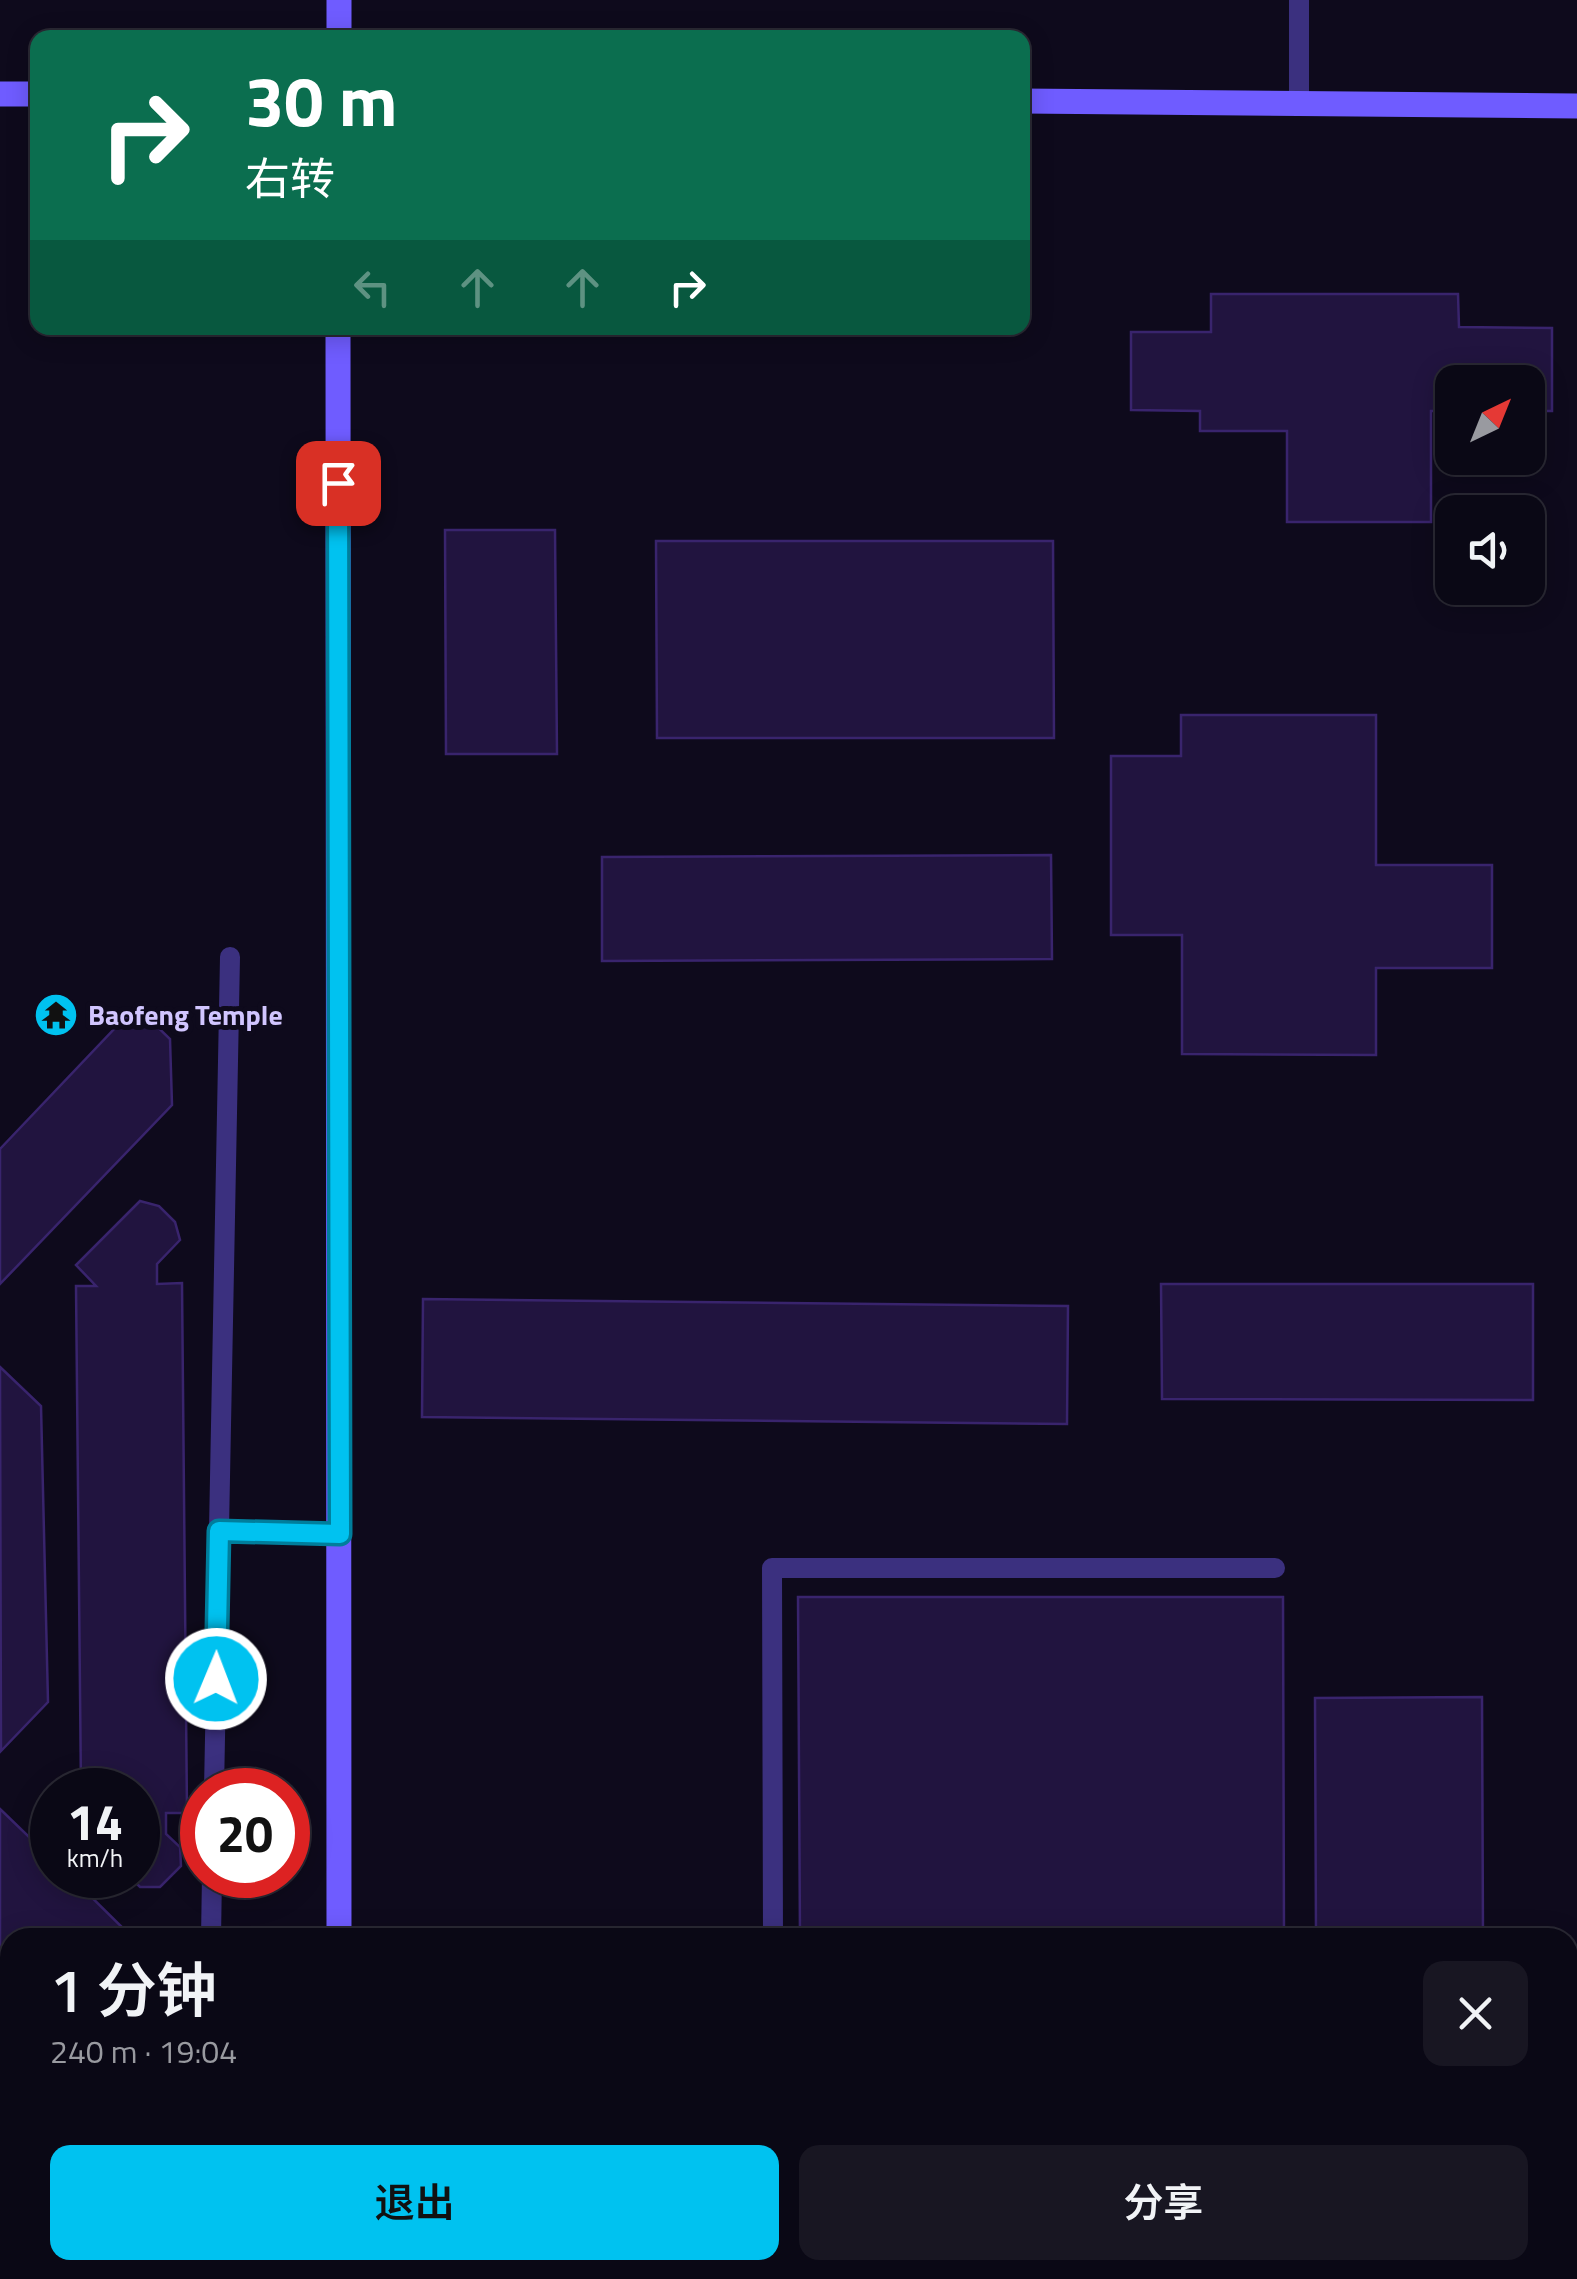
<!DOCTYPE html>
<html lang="zh">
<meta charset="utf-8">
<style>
:root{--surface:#0a0815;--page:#181622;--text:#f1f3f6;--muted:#999aa0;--line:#2a2934;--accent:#00c2f0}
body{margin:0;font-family:"Titillium Web","Noto Sans SC",sans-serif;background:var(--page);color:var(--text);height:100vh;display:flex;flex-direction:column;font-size:38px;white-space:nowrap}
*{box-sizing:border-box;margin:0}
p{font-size:32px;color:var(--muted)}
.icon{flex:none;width:55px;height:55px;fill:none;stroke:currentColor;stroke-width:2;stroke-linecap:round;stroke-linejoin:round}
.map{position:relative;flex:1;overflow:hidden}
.panel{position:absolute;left:0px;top:1928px;width:1578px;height:352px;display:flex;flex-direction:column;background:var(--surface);border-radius:30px 30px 0 0;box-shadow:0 5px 25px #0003,0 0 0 2px var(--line)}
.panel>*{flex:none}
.banner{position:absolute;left:30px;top:30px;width:1000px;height:305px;border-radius:20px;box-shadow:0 5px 25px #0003,0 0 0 2px var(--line);background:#0b6e4f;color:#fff;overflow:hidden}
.needle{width:65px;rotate:43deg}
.controls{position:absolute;left:1435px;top:365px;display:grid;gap:20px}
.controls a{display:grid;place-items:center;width:110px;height:110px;border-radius:20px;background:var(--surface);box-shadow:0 5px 25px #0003,0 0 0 2px var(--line);font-size:50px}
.speed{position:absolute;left:30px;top:1768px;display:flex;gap:20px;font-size:50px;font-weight:700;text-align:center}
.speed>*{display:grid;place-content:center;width:130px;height:130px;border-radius:50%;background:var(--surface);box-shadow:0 5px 25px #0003,0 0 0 2px var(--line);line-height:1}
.speed small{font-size:25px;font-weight:400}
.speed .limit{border:15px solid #d22;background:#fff;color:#111}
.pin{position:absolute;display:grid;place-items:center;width:85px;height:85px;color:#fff;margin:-42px;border-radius:20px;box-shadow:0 5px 15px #0006}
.me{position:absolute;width:110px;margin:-55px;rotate:1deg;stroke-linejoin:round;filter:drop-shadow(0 0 8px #0008)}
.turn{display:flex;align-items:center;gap:35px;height:210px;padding:0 50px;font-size:45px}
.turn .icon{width:130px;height:130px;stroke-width:2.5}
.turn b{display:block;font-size:70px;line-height:85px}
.lanes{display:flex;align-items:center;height:95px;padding:0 50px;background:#0003;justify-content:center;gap:50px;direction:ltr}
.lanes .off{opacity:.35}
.round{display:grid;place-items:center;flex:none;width:105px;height:105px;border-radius:20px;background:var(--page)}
.summary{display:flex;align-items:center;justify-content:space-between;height:170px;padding:0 50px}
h1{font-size:60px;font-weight:600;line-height:75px}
.action{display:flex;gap:20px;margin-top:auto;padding:20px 50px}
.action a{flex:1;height:115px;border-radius:20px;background:var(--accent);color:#111;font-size:40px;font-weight:600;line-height:115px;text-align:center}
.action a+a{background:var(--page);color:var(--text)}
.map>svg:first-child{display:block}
</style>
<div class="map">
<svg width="1577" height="2279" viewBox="0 0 1577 2279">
<rect width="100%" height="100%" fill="#0e0a1c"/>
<path fill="#21143f" stroke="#39246d" stroke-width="2.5" d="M1211,294h247l1,33 93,1v83h-24v-29h-76v29h-21v111h-144v-91h-87v-20l-69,-1v-78h80z
M445,530h110l2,224h-111z
M656,541h397l1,197h-397z
M1181,715h195v150h116v103h-116v87l-194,-1v-119h-71v-179h70z
M1051,855l1,104 -450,2v-104z
M136,1006l34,33 2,66 -172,179v-135z
M140,1201l19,5 16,16 5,18 -23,24v20l25,-1 5,530h-21v21l14,13 1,19 -21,21h-20l-12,-12h10v-85h-57l-5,-504h20l-20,-21z
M1161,1284h372v116l-371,-1z
M423,1299l645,7 -1,118 -645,-7z
M0,1367l41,39 7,296 -47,49z
M798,1597h485l1,341h-484z
M1482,1697l1,239 76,2h-243l-1,-240z
M0,1809l52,50v16h17l64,63h-123v147l-10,11z"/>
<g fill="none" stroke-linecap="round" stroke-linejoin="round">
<path stroke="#3b307f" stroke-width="20" d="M1299,104v-104
M219,1531l122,3
M214,1790l16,-833
M211,1938l1,-63
M773,1938l-1,-370h503
M0,2149l10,-10
M1167,2270v9"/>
<path stroke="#6f5cff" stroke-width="25" d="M339,38v-38
M0,94h38
M1022,101l555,5
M338,328l1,1610
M338,2279v-9"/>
</g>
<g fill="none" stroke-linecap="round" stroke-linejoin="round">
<g stroke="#007e9c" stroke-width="25">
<path id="route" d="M216,1679l3,-148 121,3 -2,-1051"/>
</g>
<use href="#route" stroke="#00c2f0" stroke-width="18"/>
</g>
<defs>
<g id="temple-disc" transform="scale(2.25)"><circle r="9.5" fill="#00c2f0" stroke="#0e0a1c"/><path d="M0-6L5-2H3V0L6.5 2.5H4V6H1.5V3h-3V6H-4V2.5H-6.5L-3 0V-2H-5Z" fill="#111"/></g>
</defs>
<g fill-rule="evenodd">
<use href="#temple-disc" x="56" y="1015"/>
</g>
<g text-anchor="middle" stroke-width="10" stroke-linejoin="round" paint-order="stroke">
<g font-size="28" font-weight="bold" fill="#d1c5ff" stroke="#0e0a1c" text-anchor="start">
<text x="88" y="1025">Baofeng Temple</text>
</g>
</g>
</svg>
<div class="controls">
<a><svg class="needle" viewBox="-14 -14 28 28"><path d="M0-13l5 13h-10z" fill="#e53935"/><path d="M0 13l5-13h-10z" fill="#999aa0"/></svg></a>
<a><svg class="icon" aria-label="sound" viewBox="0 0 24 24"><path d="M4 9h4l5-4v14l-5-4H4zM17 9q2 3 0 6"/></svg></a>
</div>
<div class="speed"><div>14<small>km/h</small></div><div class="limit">20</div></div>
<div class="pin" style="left:338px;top:483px;background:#d93025"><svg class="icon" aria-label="arrive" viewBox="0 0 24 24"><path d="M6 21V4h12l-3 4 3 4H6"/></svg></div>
<svg class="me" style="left:216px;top:1679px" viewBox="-20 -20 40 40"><circle r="17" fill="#00c2f0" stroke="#fff" stroke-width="3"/><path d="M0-11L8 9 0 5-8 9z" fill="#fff"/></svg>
<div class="banner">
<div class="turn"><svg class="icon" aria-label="right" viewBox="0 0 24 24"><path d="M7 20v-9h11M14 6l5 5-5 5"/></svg><div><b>30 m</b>右转</div></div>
<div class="lanes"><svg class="icon off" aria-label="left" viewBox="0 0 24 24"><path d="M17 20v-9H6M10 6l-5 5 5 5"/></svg><svg class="icon off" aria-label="ahead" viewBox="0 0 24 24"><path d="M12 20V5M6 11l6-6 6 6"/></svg><svg class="icon off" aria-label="ahead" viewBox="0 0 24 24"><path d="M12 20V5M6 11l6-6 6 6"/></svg><svg class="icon" aria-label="right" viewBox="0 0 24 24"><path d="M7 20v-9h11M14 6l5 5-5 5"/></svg></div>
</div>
<section class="panel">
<div class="summary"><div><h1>1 分钟</h1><p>240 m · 19:04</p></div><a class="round"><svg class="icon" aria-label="close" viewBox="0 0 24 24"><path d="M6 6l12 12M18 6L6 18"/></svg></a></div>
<div class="action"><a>退出</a><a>分享</a></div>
</section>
</div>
